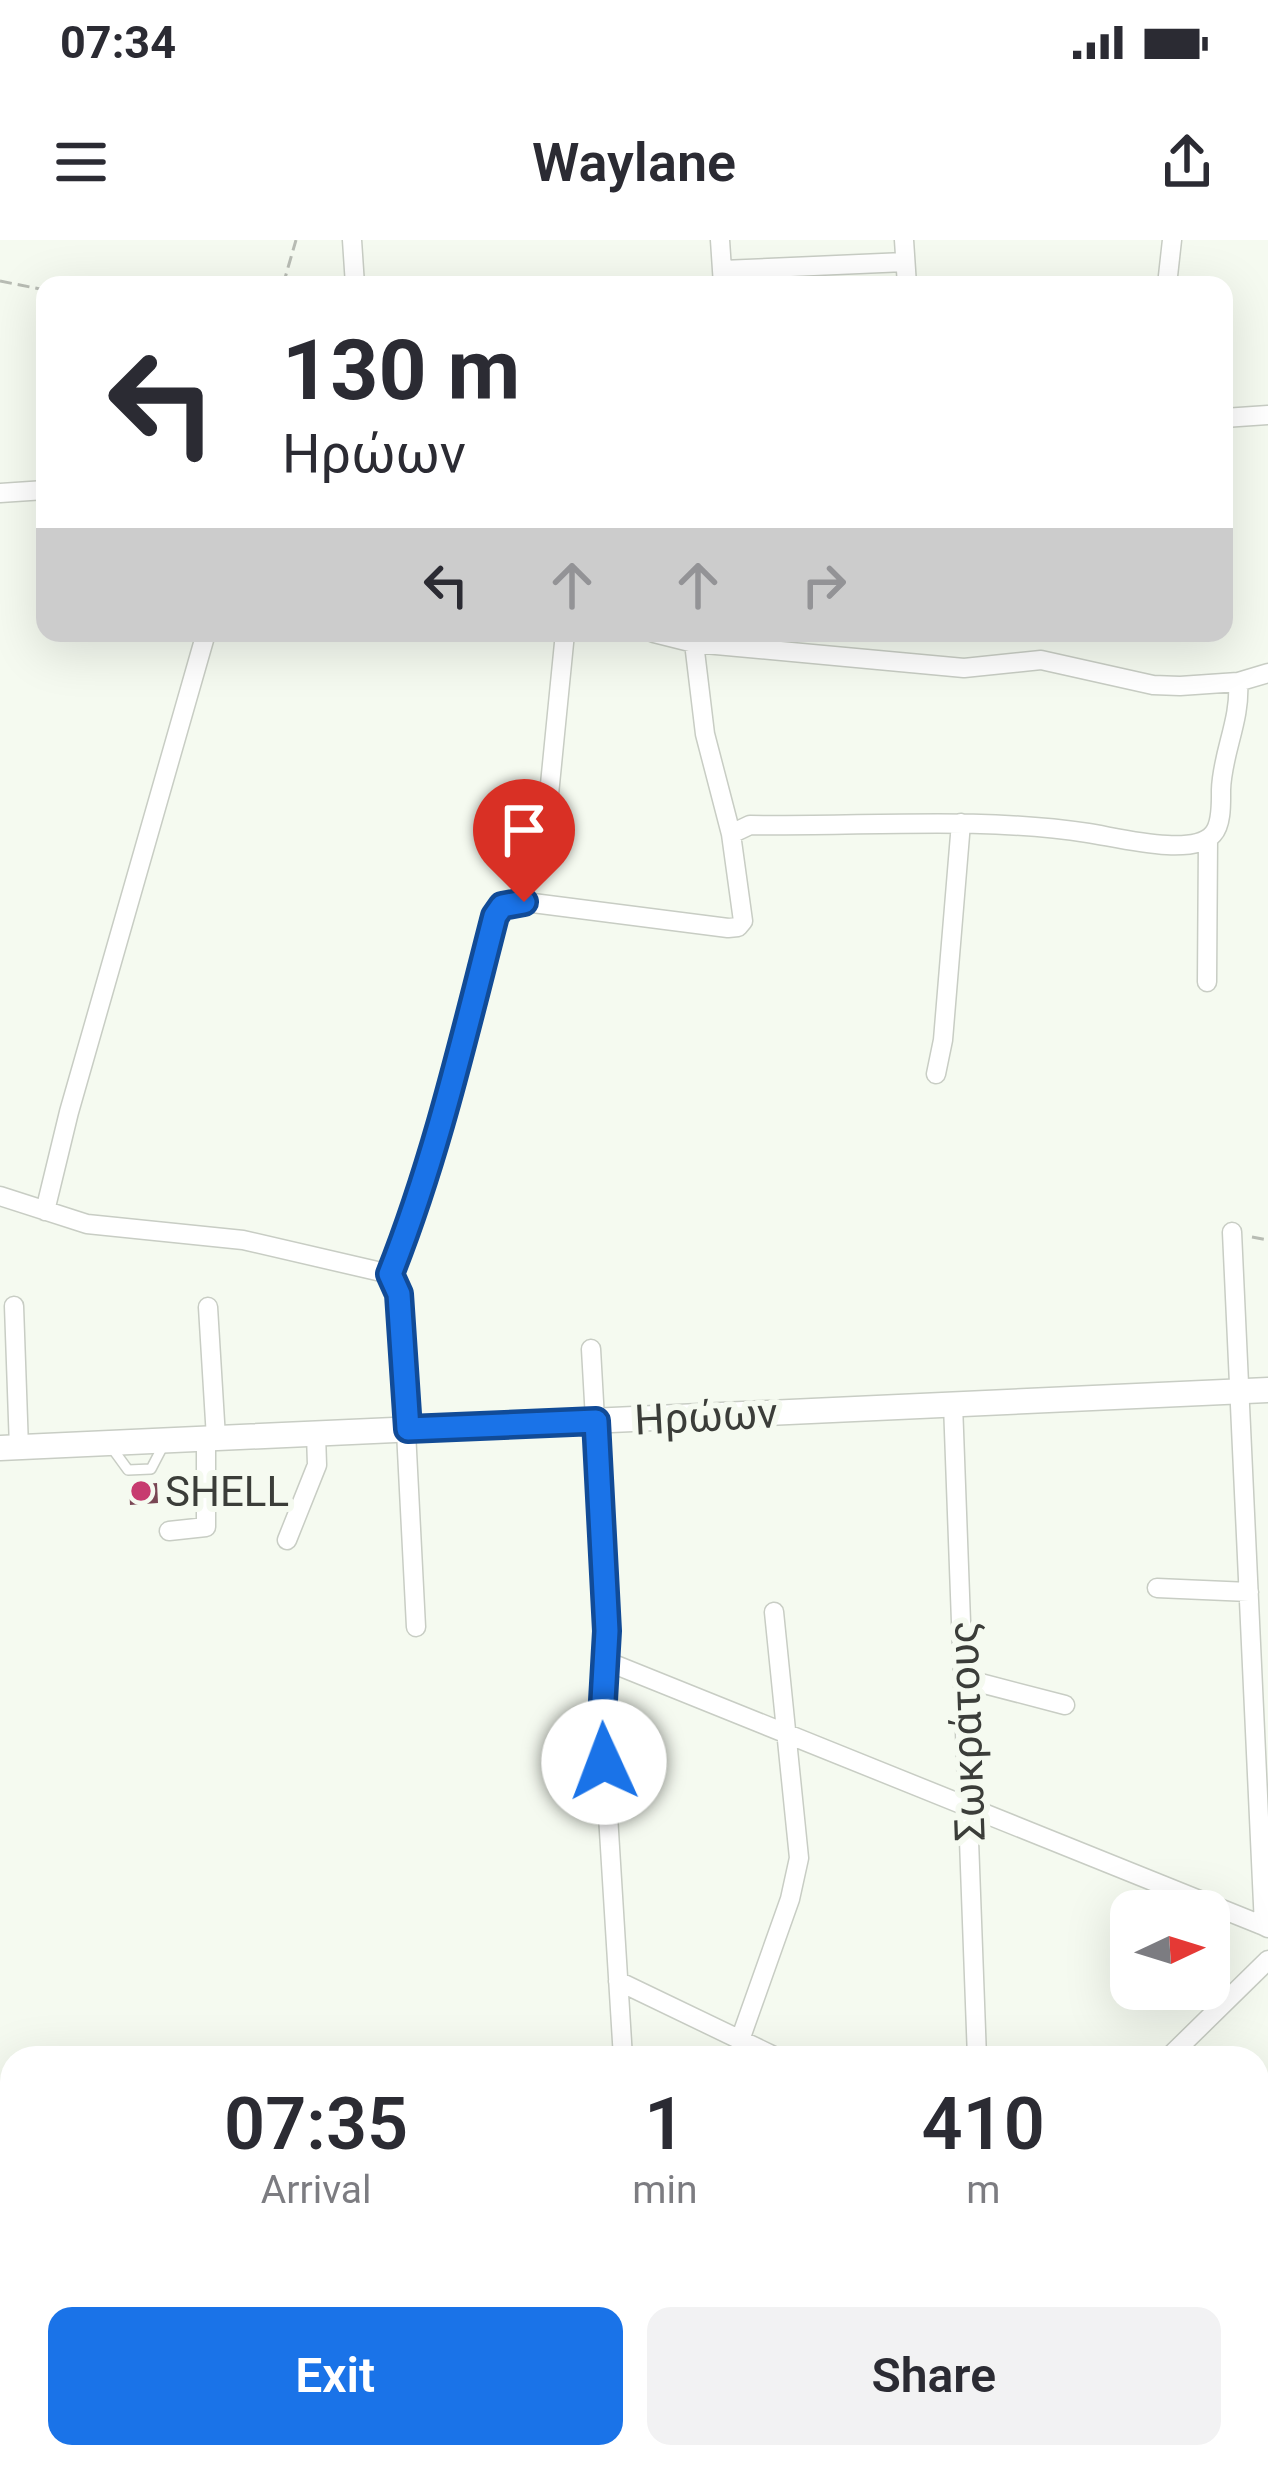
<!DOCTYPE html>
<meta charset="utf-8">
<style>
:root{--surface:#fff;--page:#f2f2f3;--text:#2b2b33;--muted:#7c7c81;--accent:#1a73e8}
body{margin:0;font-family:Roboto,sans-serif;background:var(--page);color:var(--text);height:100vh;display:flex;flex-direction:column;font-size:45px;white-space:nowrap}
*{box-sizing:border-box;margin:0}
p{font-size:39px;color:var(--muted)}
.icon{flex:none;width:66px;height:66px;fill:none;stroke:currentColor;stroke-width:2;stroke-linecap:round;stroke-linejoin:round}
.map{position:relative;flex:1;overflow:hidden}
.side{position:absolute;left:0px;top:1806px;width:1269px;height:423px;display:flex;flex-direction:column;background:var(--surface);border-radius:36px 36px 0 0;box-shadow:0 12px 48px #0002}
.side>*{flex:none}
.hud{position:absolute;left:36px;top:36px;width:1197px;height:366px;border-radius:24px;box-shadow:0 12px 48px #0002;background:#fff;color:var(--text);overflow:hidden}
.needle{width:78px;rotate:86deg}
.tools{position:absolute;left:1110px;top:1650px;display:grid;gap:24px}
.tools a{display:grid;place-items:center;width:120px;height:120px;border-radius:24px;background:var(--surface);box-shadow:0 12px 48px #0002;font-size:60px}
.pin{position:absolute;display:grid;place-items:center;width:102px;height:102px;color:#fff;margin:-123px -51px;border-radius:50% 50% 50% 0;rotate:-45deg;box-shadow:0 0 12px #0007}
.pin .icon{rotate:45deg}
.me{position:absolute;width:132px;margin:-66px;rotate:358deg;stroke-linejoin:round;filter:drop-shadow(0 0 9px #0008)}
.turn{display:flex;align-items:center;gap:42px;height:252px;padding:0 48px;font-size:54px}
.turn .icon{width:156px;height:156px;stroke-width:2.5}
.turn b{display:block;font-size:84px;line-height:102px}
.lanes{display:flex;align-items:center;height:114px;padding:0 48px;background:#0003;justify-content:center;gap:60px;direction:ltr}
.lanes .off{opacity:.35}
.eta{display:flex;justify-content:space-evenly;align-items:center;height:204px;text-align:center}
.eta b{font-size:72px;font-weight:600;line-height:84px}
.cta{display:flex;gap:24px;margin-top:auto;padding:24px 48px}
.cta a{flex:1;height:138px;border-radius:24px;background:var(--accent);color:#fff;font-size:48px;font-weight:600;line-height:138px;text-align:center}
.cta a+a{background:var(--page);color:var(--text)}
.status{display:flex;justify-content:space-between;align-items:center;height:84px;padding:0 60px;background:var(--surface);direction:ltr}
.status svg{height:33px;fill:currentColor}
header{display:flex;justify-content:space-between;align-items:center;height:156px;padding:0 48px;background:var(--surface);font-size:54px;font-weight:600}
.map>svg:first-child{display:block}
</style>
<div class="status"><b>07:34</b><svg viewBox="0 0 49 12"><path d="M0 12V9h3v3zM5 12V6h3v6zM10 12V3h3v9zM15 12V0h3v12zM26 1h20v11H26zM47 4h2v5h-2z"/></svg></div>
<header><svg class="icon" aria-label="menu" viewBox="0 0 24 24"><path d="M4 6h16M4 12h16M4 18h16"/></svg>Waylane<svg class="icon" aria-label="share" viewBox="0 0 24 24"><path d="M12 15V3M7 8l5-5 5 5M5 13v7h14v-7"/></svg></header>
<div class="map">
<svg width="1268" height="2227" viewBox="0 0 1268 2227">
<rect width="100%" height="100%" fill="#f5faf0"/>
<path fill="#794654" d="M157,1243l1,20 -28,2 -1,-20z"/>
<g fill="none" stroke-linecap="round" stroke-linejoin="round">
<g stroke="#c8cdc4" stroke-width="12">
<path id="service" d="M112,1208l16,22 23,-1 13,-25"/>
</g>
<g stroke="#c8cdc4" stroke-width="21">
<path id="minor" d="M352,0l3,45
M720,0l3,45
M904,0l3,45
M722,30l183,-8
M1167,45l5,-45
M1224,178l44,-3
M0,253l45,-3
M654,393l40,10 270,25 77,-8 112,25 27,1 58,-4 30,-9
M731,594l19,-9c113,2 226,-9 338,8 28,4 105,25 125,1 9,-10 8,-31 8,-44 1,-37 20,-70 17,-108
M542,625l23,-232
M1207,742l1,-143
M936,834l7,-34 18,-217
M0,956l87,28 156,16 147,34 9,20 17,333
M45,971l24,-99 137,-479
M1232,992l32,694 4,2
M390,1034l22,-57 31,-102 52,-199 7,-10 23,-4 203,26 10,-1 5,-6 -12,-87 -26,-100 -11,-91
M14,1066l5,142
M208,1067l8,131
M591,1109l16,282 -5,87 21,340
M953,1164l24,654
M169,1291l37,-4v-88
M287,1300l30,-75 -1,-31
M1157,1348l92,4
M606,1421l658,265
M965,1439l100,26
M618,1741l160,77
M740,1800l50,-141 9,-41 -25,-246
M1168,1818l100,-98
M0,1947l12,1
M615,2217l22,10
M950,2217l26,10
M407,2227l5,-10
M779,2227l7,-10"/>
</g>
<g stroke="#c8cdc4" stroke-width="27">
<path id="tertiary" d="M0,1208l1268,-58"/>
</g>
<path stroke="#b8bcb4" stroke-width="3" stroke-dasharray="12 6" stroke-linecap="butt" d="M0,41l45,9
M283,45l13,-45
M1252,997l16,3"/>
<use href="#service" stroke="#fff" stroke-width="9"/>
<use href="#minor" stroke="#fff" stroke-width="18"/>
<use href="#tertiary" stroke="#fff" stroke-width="24"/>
</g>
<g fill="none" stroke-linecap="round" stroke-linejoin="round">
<g stroke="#114b97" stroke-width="30">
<path id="route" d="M524,662l-22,4 -7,10c-31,120 -59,242 -105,358l9,20 9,135 188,-8 11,210 -5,87 2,44"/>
</g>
<use href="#route" stroke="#1a73e8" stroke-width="21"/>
</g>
<circle fill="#c73b6f" stroke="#f5faf0" stroke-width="4.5" cx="141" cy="1251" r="12"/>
<g text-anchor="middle" stroke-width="12" stroke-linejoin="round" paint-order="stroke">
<g font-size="42" fill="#3b3d39" stroke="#f5faf0">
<text transform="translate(706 1176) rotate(-3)" y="15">Ηρώων</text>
<text transform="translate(966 1491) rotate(-92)" y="15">Σωκράτους</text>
</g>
<g font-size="42" fill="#3b3d39" stroke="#f5faf0" text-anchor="start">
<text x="165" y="1266">SHELL</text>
</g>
</g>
</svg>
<div class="tools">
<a><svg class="needle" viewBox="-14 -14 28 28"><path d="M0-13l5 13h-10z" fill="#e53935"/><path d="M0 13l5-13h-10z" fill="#7c7c81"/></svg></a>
</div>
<div class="pin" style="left:524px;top:662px;background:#d93025"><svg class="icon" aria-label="arrive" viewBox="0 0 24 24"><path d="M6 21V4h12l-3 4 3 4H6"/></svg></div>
<svg class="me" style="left:604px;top:1522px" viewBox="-20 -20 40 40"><circle r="19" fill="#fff"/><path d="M0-13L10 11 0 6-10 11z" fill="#1a73e8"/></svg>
<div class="hud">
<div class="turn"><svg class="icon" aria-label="left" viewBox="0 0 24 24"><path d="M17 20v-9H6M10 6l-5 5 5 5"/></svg><div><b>130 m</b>Ηρώων</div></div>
<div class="lanes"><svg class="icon" aria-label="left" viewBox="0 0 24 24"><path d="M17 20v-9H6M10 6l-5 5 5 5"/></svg><svg class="icon off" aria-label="ahead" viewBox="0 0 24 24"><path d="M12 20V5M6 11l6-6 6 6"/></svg><svg class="icon off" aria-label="ahead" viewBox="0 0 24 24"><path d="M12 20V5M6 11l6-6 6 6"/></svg><svg class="icon off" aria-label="right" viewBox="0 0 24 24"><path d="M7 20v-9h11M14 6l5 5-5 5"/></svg></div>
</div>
<section class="side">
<div class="eta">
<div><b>07:35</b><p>Arrival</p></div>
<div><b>1</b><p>min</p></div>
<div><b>410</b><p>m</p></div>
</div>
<div class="cta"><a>Exit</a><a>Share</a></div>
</section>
</div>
